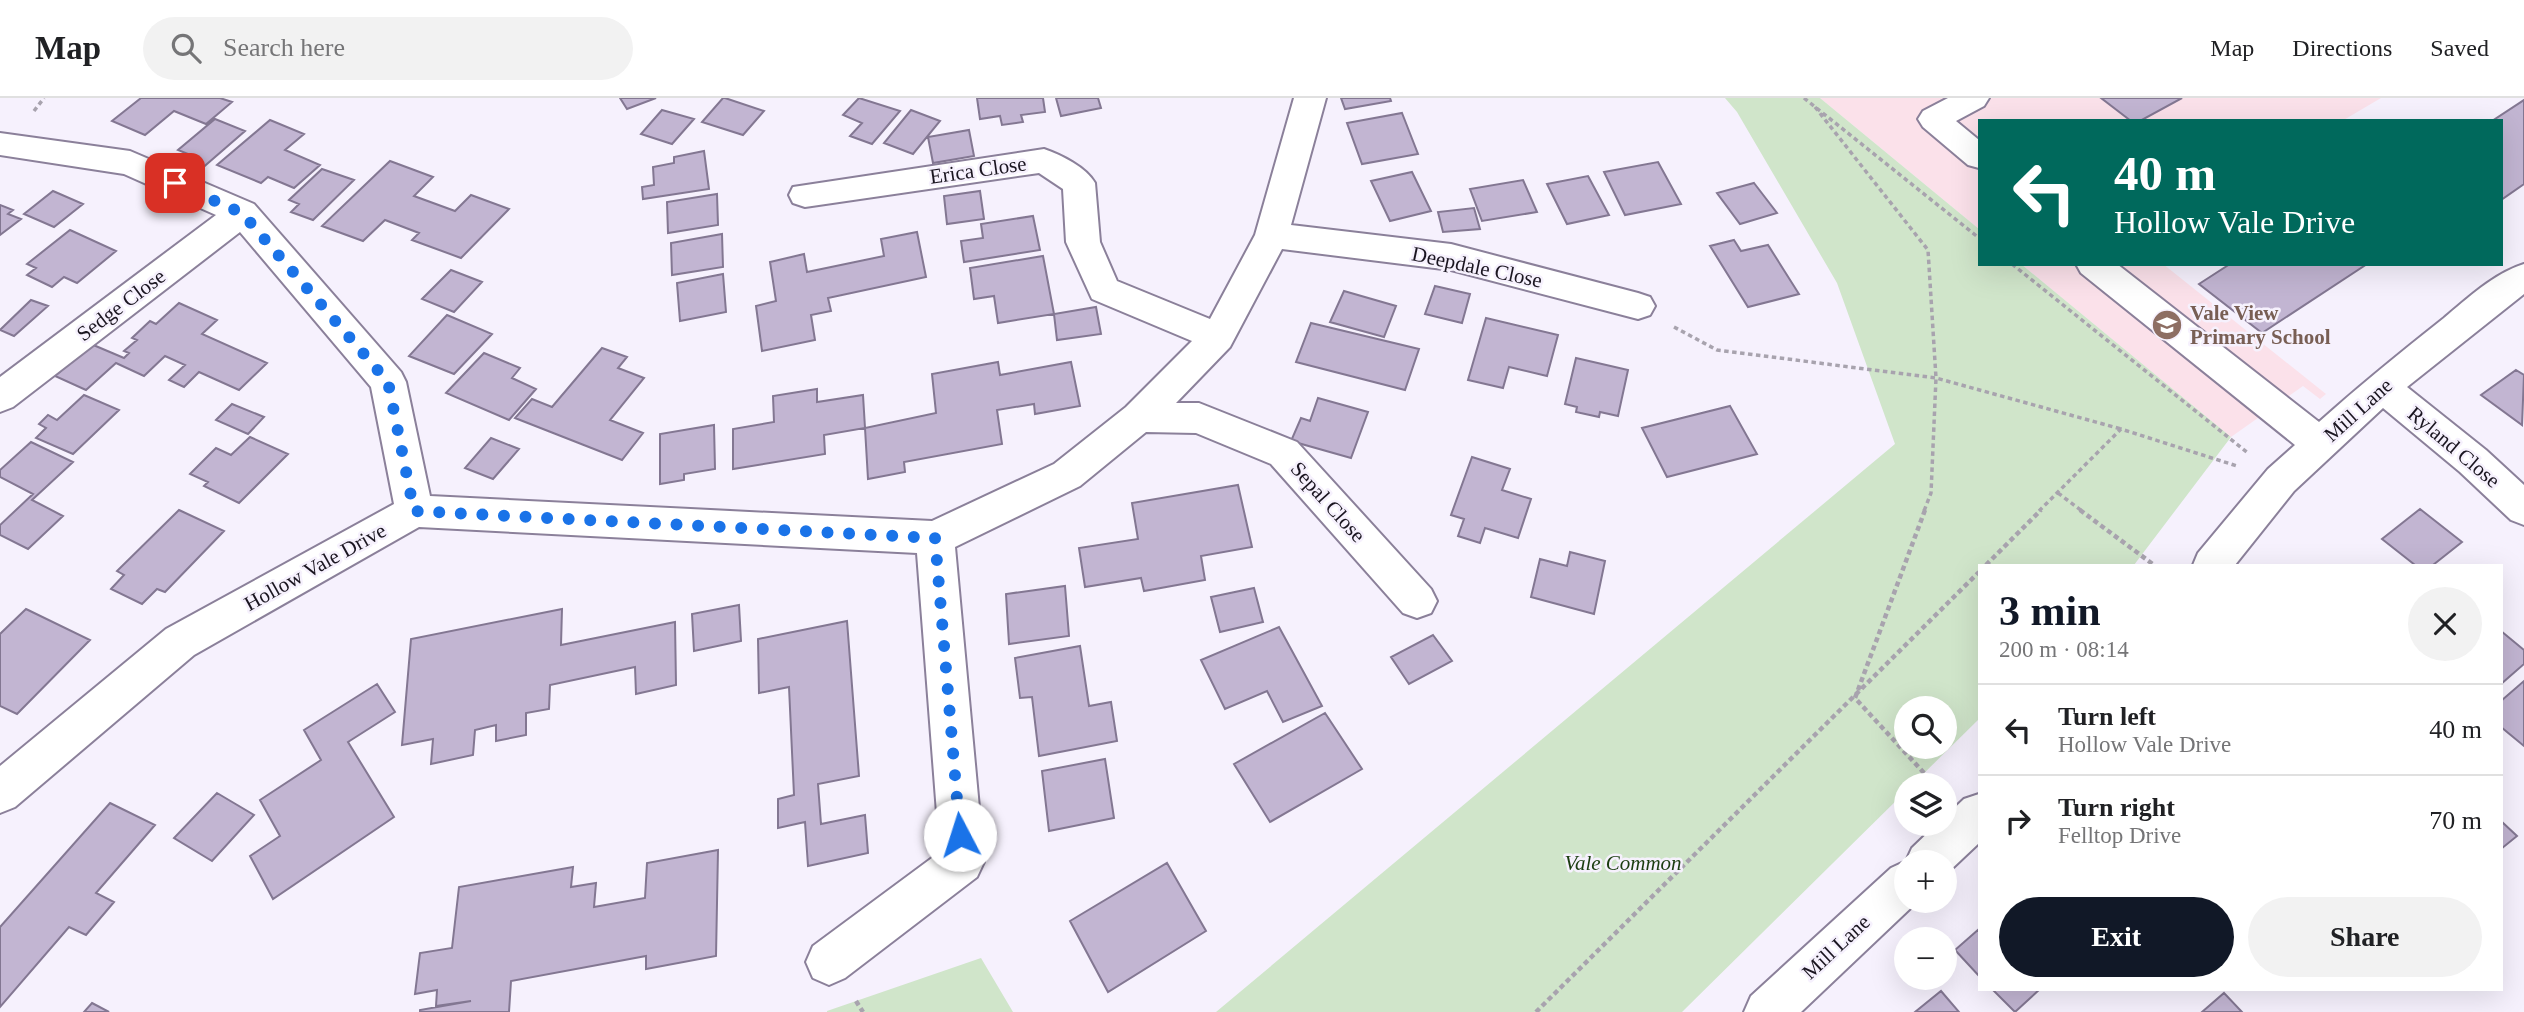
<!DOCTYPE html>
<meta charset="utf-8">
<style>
:root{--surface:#fff;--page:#f2f2f2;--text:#202124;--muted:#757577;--line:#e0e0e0;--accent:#111827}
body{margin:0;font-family:Georgia,serif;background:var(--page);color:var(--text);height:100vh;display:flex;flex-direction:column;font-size:26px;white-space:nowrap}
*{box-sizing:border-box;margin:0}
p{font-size:23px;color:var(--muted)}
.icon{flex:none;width:38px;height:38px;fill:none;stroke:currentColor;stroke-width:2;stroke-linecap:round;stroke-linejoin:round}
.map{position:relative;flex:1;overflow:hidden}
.details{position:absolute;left:1978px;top:466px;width:525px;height:427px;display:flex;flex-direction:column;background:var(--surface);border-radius:0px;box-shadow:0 7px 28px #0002}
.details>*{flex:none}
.banner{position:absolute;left:1978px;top:21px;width:525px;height:147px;border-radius:0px;box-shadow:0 7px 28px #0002;background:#00695c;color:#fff;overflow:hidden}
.fabs{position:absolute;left:1894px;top:598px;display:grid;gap:14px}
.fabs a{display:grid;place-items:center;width:63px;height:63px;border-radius:50%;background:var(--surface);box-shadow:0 7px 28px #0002;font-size:35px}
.pin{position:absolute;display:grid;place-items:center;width:60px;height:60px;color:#fff;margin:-30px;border-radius:14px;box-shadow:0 4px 10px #0006}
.me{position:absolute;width:77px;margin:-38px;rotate:355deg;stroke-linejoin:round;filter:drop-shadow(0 0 5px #0008)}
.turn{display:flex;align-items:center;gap:24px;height:147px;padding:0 21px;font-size:32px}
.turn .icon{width:91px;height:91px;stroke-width:2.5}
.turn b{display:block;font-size:49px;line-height:60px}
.round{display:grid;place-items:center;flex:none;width:74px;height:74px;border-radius:37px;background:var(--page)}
.head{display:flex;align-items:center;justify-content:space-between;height:119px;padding:0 21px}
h1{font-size:42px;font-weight:700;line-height:52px;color:var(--accent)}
.cta{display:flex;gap:14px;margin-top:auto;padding:14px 21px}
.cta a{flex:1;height:80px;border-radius:42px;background:var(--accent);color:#fff;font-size:28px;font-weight:700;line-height:80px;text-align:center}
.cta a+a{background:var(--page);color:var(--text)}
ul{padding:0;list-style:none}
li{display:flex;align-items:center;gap:21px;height:91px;padding:0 21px;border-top:2px solid var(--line)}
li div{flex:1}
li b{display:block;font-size:26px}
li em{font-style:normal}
header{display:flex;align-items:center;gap:42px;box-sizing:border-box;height:98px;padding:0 35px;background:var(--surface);border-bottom:2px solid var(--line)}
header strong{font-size:33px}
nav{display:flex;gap:38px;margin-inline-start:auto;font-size:24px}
.search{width:490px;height:63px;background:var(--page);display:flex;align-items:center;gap:18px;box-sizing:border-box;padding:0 24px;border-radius:38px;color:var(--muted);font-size:26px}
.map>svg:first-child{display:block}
</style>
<header>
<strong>Map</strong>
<div class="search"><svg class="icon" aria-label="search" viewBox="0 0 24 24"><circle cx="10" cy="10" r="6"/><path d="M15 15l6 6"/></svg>Search here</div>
<nav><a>Map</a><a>Directions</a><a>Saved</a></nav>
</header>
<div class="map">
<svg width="2524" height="914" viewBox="0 0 2524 914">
<rect width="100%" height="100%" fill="#f6f1fd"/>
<path fill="#fbe1ea" d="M1820,0h561l-39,23h-363v108z
M2021,166h142l163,130 -6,5 -17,-13 -72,51z"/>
<path fill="#d0e5ca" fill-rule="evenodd" d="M1725,0h95l159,131v35h42l210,173 -97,128h-155v154l-68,67h-5v5l-224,221h-466l679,-568 -58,-161 -100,-171zM1906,611h38v38h-38z
M981,860l32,54h-186v-1z"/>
<path fill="#c2b5d2" stroke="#837792" stroke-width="2" d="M141,0h79l12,4 -26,22 -32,-13 -29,24 -33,-14z
M620,0h36l-29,11z
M723,0h2l39,13 -21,24 -41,-13z
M859,0l41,13 -28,33 -22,-8 12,-13 -19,-8z
M977,0h66l2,14 -24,3 2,7 -21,3 -2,-9 -20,3z
M1056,0h42l3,10 -40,8z
M1341,0h49l1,3 -46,8z
M2101,0h81l-42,23h-9z
M2524,2v84l-23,16v-79h-9z
M662,12l32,9 -22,25 -31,-10z
M911,12l29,11 -27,33 -29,-11z
M1402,15l16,41 -56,10 -15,-41z
M215,21l30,12 -45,39 -16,-7 9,-7 -15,-6z
M270,22l34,14 -19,16 35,15 -26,23 -26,-11 -7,6 -44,-18z
M969,32l5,26 -41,7 -5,-26z
M704,53l5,38 -66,10 -1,-12 12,-2 -1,-18 21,-4v-6z
M390,63l43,16 -19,19 41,15 16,-16 38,14 -48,49 -49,-18 7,-7 -34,-13 -22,21 -41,-15z
M1658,64l23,42 -56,11 -21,-43z
M322,71l32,11 -41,40 -22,-8 8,-8 -10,-4z
M1412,74l19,39 -41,10 -19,-40z
M1588,78l21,39 -42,9 -20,-40z
M1523,82l14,32 -55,9 -12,-32z
M1754,85l23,30 -37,11 -23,-31z
M53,93l30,13 -29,23 -30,-13z
M980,93l4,28 -37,5 -3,-28z
M717,96l1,31 -50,8 -1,-31z
M0,107l13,5 -5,4 13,5 -21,16z
M1474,110l6,21 -37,3 -5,-20z
M1033,118l7,34 -76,12 -3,-21 22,-3 -2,-14z
M70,132l46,21 -39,32 -13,-6 -12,10 -25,-12 9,-7 -9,-4z
M917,134l9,45 -98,21 3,13 -20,4 4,25 -53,11 -6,-45 20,-5 -6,-39 34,-8 3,18 77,-16 -3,-17z
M722,136l1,33 -51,8 -1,-32z
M1734,142l7,11 27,-6 31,49 -51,13 -38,-61z
M1043,158l11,58 -56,9 -4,-27 -20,3 -4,-31z
M2230,166h137l-105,69 -63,-49z
M451,172l31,12 -28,30 -32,-13z
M723,176l3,38 -46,9 -3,-38z
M1435,188l35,8 -8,29 -37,-9z
M1344,193l52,15 -12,31 -54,-15z
M31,202l17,6 -34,30 -14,-6z
M179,205l38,17 -15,14 65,29 -28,27 -40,-18 -15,15 -15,-7 16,-15 -20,-9 -21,20 -28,-13 -30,27 -31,-14 36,-32 33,14 5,-5 -5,-2 13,-11 -5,-2 18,-17 6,3z
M1096,209l5,27 -44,6 -3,-26z
M447,217l45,19 -38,40 -45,-18z
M1486,220l72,17 -11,41 -38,-9 -6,21 -35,-8z
M1311,225l108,26 -14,41 -109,-28z
M602,250l25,9 -9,11 26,10 -34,42 33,13 -21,27 -107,-42 17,-19 20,8z
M484,255l36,15 -8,10 24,11 -27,31 -63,-27z
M1576,260l52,12 -10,46 -18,-4 -1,5 -23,-5 1,-5 -12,-3z
M998,264l2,13 71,-13 9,44 -45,8 -1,-10 -37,6 5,34 -98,18 1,10 -37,7 -3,-51 71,-15 -4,-39z
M2516,272l8,5 -2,50 -41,-30z
M817,291v13l46,-7 2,33 -41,7 1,19 -92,15v-40l41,-7 -1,-26z
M84,297l35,15 -46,44 -37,-16 10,-10 -7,-4 9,-9 9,5z
M1318,300l50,14 -17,46 -60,-17 10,-23 9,3z
M232,306l32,13 -16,17 -32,-14z
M1730,308l27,48 -90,23 -25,-49z
M714,327l1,44 -31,5v6l-24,4v-50z
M250,339l38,17 -49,49 -35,-17 4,-4 -18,-8 26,-26 15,7z
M491,340l28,11 -26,30 -28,-11z
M31,344l42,20 -41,38 31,16 -35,33 -28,-14v-10l33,-31 -33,-17v-7z
M1472,359l38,12 -8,21 29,9 -13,39 -33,-10 -5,15 -22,-7 6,-17 -13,-4z
M1238,387l14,62 -51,9 4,24 -61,11 -3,-13 -56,9 -6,-39 59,-9 -6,-36z
M2420,411l42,33 -29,23h-18l-33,-26z
M179,412l45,21 -59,61 -8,-3 -15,15 -31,-15 13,-14 -7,-4z
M1570,454l35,9 -11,53 -63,-17 9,-38 27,7z
M1065,488l4,50 -60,8 -3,-50z
M1254,490l9,34 -43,10 -9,-35z
M739,507l2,36 -47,10 -2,-37z
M26,511l64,31 -73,74 -17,-8v-72z
M562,511l-1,36 114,-23 1,63 -40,9 -1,-27 -85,18 -1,24 -23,4v22l-30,6v-16l-21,5 -2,25 -42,9 2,-25 -31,6 9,-106z
M847,523l12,155 -41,8 3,40 44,-9 3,38 -60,13 -3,-44 -27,6v-29l16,-4 -5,-108 -30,6 -1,-54z
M1279,529l43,79 -39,16 -16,-31 -42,18 -24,-49z
M2501,533l23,19v14l-23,20z
M1433,537l19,26 -43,23 -18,-27z
M1080,548l9,60 22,-4 6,39 -78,15 -7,-59 -12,1 -5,-40z
M2524,583v65l-23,-19v-26z
M377,586l18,28 -47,30 46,75 -121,82 -23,-43 30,-20 -20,-36 61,-40 -17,-30z
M1325,615l37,56 -92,53 -36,-58z
M1105,661l9,59 -65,13 -7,-60z
M217,695l37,22 -42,46 -38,-23z
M110,705l45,22 -59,68 18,9 -28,33 -17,-8 -69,80v-80z
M2501,723l16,15 -16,13z
M718,752l-2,106 -70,13v-13l-135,25 -2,31h-89v-2l51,-9 -35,5 1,-16 -22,4 5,-41 32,-5 7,-61 114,-20 -2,20 25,-4 -2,24 51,-9 2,-35z
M1167,765l39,68 -98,61 -38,-71z
M1979,831v47l-24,-26z
M1992,891h48l-25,23z
M1941,893l18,21h-44z
M2224,895l18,19h-40z
M92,905l17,9h-25z"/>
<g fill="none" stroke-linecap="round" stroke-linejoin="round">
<g stroke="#8b809a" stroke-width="4">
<path id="minor" d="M1294,0h32l-35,127 160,19 187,49 12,4 5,9 -5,9 -12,4 -187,-49 -169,-21 -52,98 -54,56h23l98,39 134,147 6,12 -6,12 -14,5 -14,-5 -132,-149 -75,-31 -50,-1 -66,54 -125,61 29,315 -7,15 -132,101 -16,7 -16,-7 -7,-16 7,-16 127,-94 -23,-299 -498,-26 -225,128 -179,152 -15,6v-47l166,-137 228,-125 -23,-117 -131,-155 -227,175 -13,5v-35l216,-162 -92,-41 -124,-19v-22l130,18 124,53 147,168 5,10 24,114 502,25 122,-57 72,-57 66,-66 -100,-42 -26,-57 -3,-53 -24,-16 -234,34 -12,-4 -4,-8 4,-8 251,-38c17,6 42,18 51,34l5,59 17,39 93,38 45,-84z
M1948,0h41l-5,8 -28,15 23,19v28l-11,-3 -45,-38 -5,-8 5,-8z
M2076,166h41l202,158c40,-36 82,-70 125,-104 24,-20 49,-44 80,-54v30l-117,93 79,63 38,35v40l-13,-5 -51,-48 -77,-64 -89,83 -59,74h-42l5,-12 70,-84 27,-24 -214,-172z
M1979,696v49l-35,33v-13h-38v38h12l-117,111h-57l7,-16 140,-128 15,-7 6,-13 25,-24h7v-6l20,-19z"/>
</g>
<path stroke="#a8a3ae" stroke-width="3.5" stroke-dasharray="4.5 3.5" stroke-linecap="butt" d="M1804,0l175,140
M1815,9l113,143 8,128 -5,115 -7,18
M34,13l10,-13
M2012,166l236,189
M1674,229l43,23 219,28 185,51
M2058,395l24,18
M2039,413l82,-82 116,37"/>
<path stroke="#a8a3ae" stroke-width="4.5" stroke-dasharray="5 3.5" stroke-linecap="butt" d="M1925,412l-70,188 81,88
M2080,412l74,55
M1986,467l55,-55
M856,903l7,11
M1536,914l443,-440"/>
<use href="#minor" fill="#fff" fill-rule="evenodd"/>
</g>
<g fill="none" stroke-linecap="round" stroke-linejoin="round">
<path stroke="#1a73e8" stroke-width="12" stroke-dasharray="0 21.6" d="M175,85l67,30 146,169 26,129 521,27 25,297"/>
</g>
<defs>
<g id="school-disc" transform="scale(1.575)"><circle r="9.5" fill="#8d6e63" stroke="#f6f1fd"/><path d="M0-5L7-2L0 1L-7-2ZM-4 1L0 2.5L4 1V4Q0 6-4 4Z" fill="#fff"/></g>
</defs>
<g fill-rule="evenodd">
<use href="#school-disc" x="2167" y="227"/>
</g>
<g text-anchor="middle" stroke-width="5" stroke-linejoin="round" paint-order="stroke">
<g font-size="21" fill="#1a1520" stroke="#f6f1fd">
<text transform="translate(978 72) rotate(-8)" y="7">Erica Close</text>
<text transform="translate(1477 169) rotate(12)" y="7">Deepdale Close</text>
<text transform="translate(121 207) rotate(-37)" y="7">Sedge Close</text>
<text transform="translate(2358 312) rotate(-42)" y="7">Mill Lane</text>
<text transform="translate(2454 349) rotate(40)" y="7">Ryland Close</text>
<text transform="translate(1328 404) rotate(48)" y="7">Sepal Close</text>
<text transform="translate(315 469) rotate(-29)" y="7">Hollow Vale Drive</text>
<text transform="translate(1836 849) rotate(-43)" y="7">Mill Lane</text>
</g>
<g font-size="21" font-weight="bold" fill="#785e54" stroke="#f6f1fd" text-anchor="start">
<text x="2190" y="222">Vale View<tspan x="2190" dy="24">Primary School</tspan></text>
</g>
<g font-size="21" font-style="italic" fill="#1a3c0f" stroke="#f6f1fd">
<text x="1623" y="772">Vale Common</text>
</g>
</g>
</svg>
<div class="fabs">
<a><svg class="icon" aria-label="search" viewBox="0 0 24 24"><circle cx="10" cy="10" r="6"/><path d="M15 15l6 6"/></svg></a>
<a><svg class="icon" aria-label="layers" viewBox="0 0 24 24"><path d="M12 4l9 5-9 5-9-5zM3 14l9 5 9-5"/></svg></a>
<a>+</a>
<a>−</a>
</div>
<div class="pin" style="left:175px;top:85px;background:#d93025"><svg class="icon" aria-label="arrive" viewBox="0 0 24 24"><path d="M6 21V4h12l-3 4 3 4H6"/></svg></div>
<svg class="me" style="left:960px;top:737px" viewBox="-20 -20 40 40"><circle r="19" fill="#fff"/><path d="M0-13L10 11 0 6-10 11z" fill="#1a73e8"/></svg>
<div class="banner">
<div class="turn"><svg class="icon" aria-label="left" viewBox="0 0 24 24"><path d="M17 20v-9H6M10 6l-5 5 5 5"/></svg><div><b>40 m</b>Hollow Vale Drive</div></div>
</div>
<section class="details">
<div class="head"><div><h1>3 min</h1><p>200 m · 08:14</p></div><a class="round"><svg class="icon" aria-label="close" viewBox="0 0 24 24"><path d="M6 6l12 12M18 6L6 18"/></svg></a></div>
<ul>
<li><svg class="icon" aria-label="left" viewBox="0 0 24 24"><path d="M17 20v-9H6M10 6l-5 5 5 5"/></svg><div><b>Turn left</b><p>Hollow Vale Drive</p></div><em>40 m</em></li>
<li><svg class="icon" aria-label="right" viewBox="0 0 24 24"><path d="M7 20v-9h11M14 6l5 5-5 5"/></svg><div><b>Turn right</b><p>Felltop Drive</p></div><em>70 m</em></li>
</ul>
<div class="cta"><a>Exit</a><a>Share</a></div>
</section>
</div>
